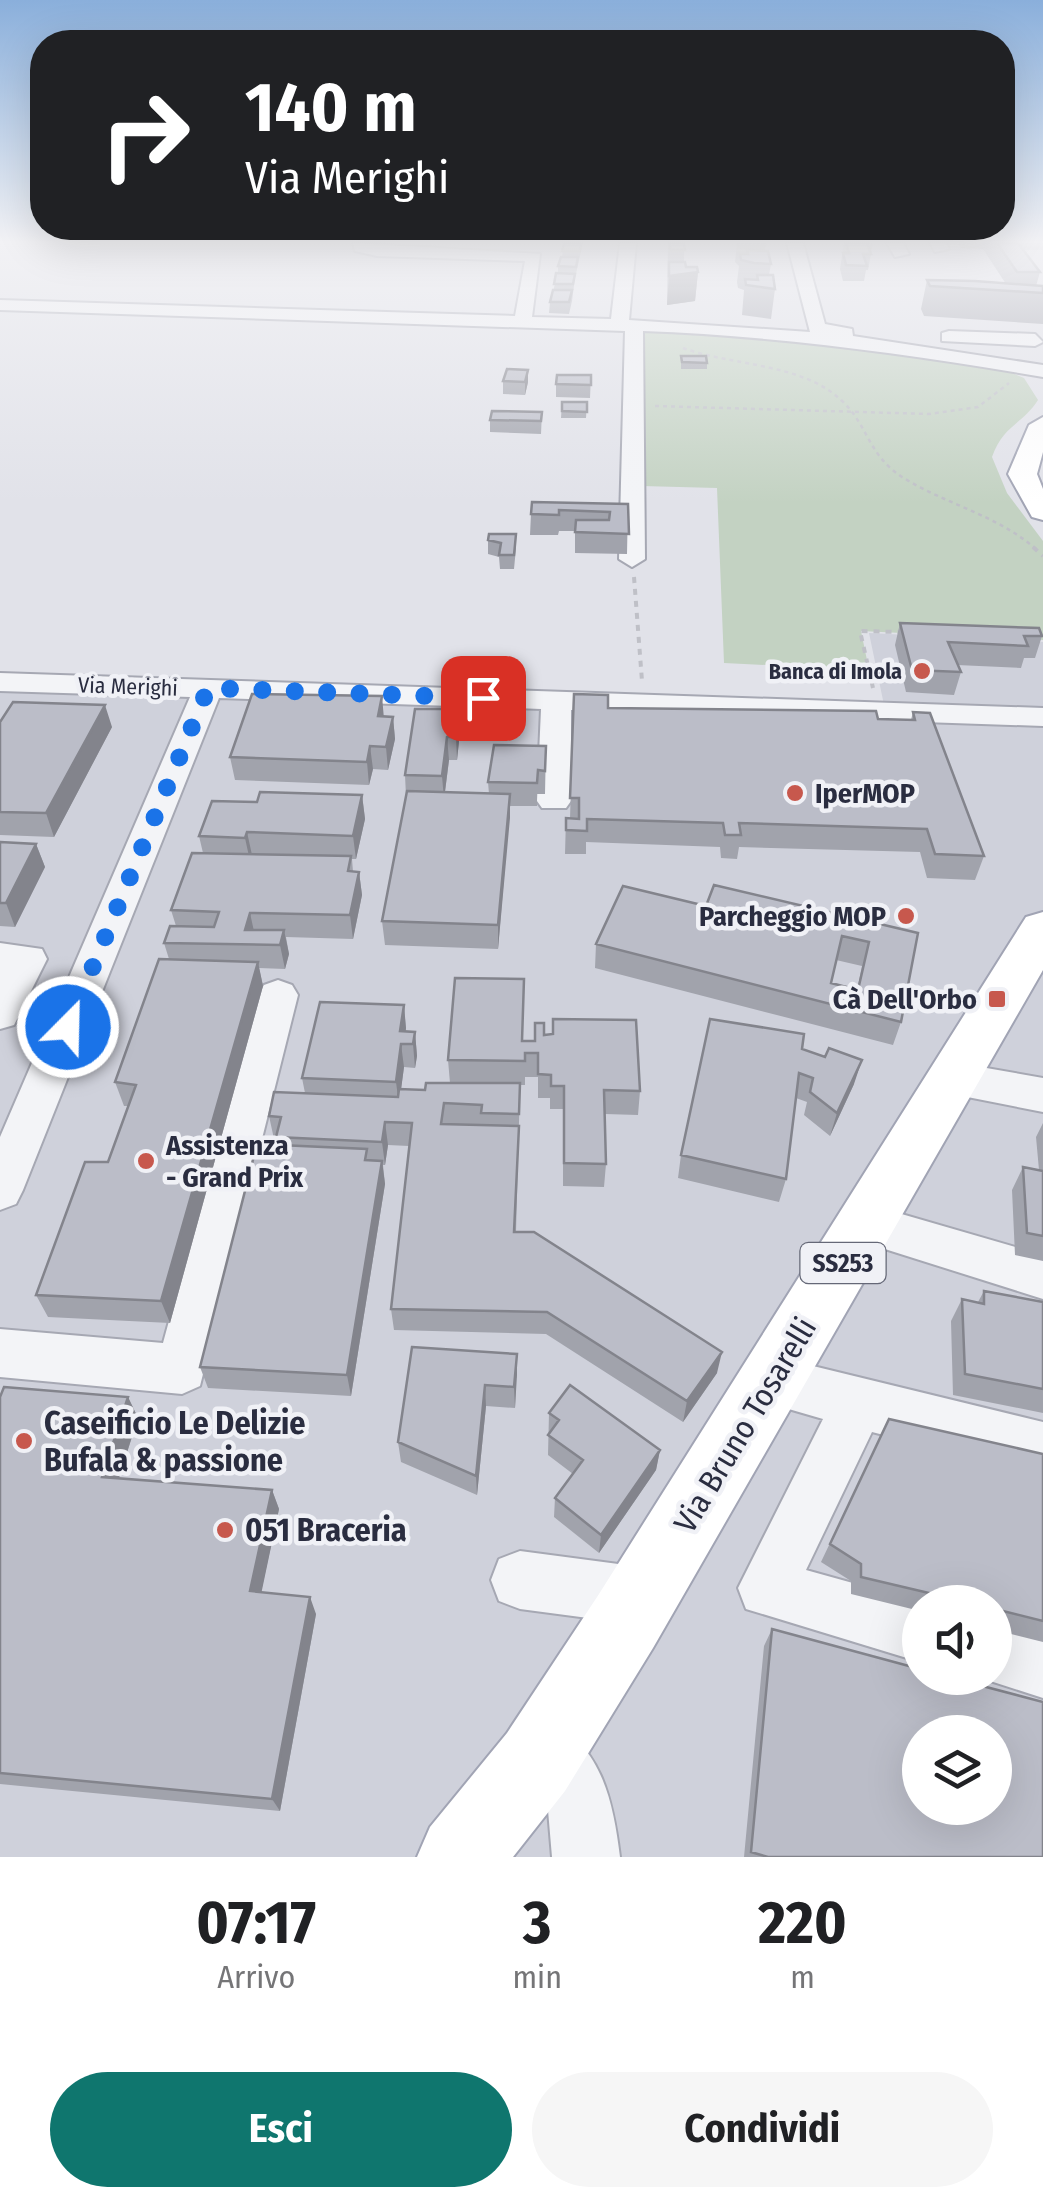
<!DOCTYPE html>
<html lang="it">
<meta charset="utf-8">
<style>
:root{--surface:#fff;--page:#f6f6f6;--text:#202124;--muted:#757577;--accent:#0f766e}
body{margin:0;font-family:"Fira Sans Condensed",sans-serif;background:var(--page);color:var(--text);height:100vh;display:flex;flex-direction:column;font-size:38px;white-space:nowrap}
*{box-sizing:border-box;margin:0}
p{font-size:32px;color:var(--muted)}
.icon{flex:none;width:55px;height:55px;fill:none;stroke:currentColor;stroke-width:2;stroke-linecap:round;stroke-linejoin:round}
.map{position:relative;height:1857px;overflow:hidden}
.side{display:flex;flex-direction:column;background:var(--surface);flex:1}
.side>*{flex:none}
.hud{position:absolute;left:30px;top:30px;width:985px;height:210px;border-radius:40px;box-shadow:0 10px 40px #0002;background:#202124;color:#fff;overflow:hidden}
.tools{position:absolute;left:902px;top:1585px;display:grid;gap:20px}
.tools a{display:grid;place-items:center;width:110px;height:110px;border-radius:50%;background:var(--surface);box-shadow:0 10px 40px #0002;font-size:50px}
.pin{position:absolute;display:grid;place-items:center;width:85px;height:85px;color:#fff;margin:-42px;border-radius:20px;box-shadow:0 5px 15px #0006}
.me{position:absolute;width:110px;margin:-55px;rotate:23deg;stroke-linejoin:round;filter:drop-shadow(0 0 8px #0008)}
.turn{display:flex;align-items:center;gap:35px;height:210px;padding:0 50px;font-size:45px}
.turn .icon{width:130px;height:130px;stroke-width:2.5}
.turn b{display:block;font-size:70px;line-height:85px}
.eta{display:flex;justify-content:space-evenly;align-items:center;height:170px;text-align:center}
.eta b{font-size:60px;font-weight:700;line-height:70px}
.button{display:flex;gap:20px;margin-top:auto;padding:20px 50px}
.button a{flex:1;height:115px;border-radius:60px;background:var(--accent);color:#fff;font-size:40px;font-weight:700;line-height:115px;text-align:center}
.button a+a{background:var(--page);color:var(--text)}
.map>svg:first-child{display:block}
</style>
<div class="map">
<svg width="1043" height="1857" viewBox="0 0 1043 1857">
<rect width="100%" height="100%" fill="#e1e2e9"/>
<path fill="#cfd1db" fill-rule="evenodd" d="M869,633l174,9v1215h-1043v-1174l884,22zM920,1602h75v76h-75zM920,1732h75v76h-75z"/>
<path fill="#c3d2c2" d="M645,329c122,6 242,23 362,42l17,7 14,22c-16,25 -35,25 -46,57l15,36 36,48v99l-182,-9 8,39 -145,-7 -7,-175 -75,-2 -3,-83z"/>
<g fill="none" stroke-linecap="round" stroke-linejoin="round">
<g stroke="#a6a8b3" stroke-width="4">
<path id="minor" d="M353,243l187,11 -8,63 79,2 9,-76h16l-7,77 181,12 -23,-89h16l22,81 27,5 1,7 190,29v12c-133,-23 -265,-41 -400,-46l2,228 -13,8 -13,-8 6,-228 -625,-21v-10l515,16 10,-55 -148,-5 -22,-5z
M887,243h16l6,11 -14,3z
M930,243h16l3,6 -14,3z
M949,331l86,3 8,8 -8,4 -93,-5v-8z
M0,673l1043,35v18l-472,-16v91l-5,7h-24l-5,-7 4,-92 -322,-11 -196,492 -7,14 -16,6v-73l190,-440 -190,-6z
M0,943l42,6 5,10 -33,66 -14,4z
M278,980l14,5 6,10 -98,391 -18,8 -182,-17v-48l163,14 95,-348 6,-10z
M952,1062l91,16v34l-106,-21 -6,-12 6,-12z
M867,1204l176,51v44l-193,-61 -6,-14 6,-14z
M772,1356l271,66v54l-171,-44 -66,138 115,32 -1,60 -174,-53 -8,-21 85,-169 -69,-20 -8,-18 8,-18z
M520,1551l121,16 21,8 8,21 -8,21 -21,8 -121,-16 -21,-8 -8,-21 8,-21z
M995,1623l48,13v62l-62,-20h14z
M543,1718c58,24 70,82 77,139h-68l-4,-47 -28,-37 -9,-23 9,-23z"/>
</g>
<g stroke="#a1a4b4" stroke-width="4">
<path id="major" d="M1043,417v35l-6,22 6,15v31l-11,-3 -24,-43 21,-49z
M1043,912v58l-390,678 -88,143 -52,66h-96l13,-30 77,-94 92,-139 427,-677z"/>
</g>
<path stroke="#bfc0c7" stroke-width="2.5" stroke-dasharray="4 4" stroke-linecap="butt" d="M683,348c49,18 119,15 158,52 27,24 26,54 61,77 43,27 95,38 134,72
M655,406l274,8 49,-7 31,-24"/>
<path stroke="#bfc0c7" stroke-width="4" stroke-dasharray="6 6" stroke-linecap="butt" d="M1033,547l10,9
M634,577l8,104
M873,688l-13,-57 40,1"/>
<use href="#minor" fill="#f3f4f7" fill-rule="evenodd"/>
<use href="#major" fill="#fff" fill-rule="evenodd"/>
</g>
<path fill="#a1a3ac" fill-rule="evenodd" d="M564,243h19l-8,35 -3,23 -3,13 -20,-1 1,-11 8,-29v-7l4,-9z
M668,243h16v19l2,5 12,5 -3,29 -28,4z
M737,243h29l-1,8 6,13 -2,11 6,14 -4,30 -29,-4 2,-25 -6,-2 -1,-6 2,-16 -4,-4z
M844,243h29l-5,27h-2l-2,11h-21l-3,-12z
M958,243h85v7h-20l17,22 -4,14h7v38l-119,-8 -3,-7 6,-29 79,4 -23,-35 -22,-1z
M681,356l26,7v6h-26z
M528,370v12l-3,13 -22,-1v-13z
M591,375l-1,23 -34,-1v-13z
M562,402h25l-1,16h-25z
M542,412l-1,22 -51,-2v-12z
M628,504l-1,50 -52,-1v-22h-16l-1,4h-28l1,-21z
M488,540l28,8 -2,21h-14l-1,-12 -11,-3z
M900,623l142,13 -7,22h-11l-3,10 -64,-3 4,7 -7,23 -48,-3 -11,-47z
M574,694l34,14 303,12 2,-8 71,144 -9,24 -48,-2 -7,-26 -181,-5 -2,12 -16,-1 -1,-11 -134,-5v12h-21l1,-36 4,1z
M459,709l1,23 -3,28h-8l-4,32 44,2 -1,-12 58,-36 -1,48h-8v12h-27l-12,143 -113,-4 -3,-24 24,-125 -1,-21z
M384,716l9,1 2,22 -7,31 -15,-1 -4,16 -134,-5 -5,-23z
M0,722l112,5 -58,110 -54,-2z
M362,795l3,24 -9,40h-4l1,13h6l3,23 -9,44 -67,-2 3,17 -4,15 -26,-1 4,18 -93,337 -122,-6 -12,-22 72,-133 20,-56h-4l-9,-24 54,-123 -5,-16 12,-17 -5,-16 32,-57 -4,-17 58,-34z
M0,842l36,2 9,23 -30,60 -15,-1z
M918,933l-17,89 -8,23 -298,-77 1,-24zM836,960l26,6 -5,24 -26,-7z
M404,1005l2,27h9l2,24 -2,12 -11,-1 -3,22 24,1 25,-7 -2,-23 75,-19h12l9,-6 96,56 -2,24 -33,-1 1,50 -2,23 -41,-1v-77h-13v-11h-12v-21h-13v8h-5l-4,147 201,141 -34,49 -137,-88 -152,-4 -3,-21 18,-163 -21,-1 -3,20h-2l2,19 -34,212 -143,-8 -8,-21 78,-222 -2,-6h-2l-5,-23 36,-23 -3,-15z
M802,1049l52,35 -24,52 -26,-21 3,-13 -11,-4 -10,81 -7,23 -101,-24 3,-23z
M1043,1123v138l-28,-6 -3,-65 11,-23 16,3 -3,-33z
M984,1291l59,11v111l-90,-18 -2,-74 11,-22 16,3z
M517,1354l-2,54 -29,-2 -9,89 -76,-33 -3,-20z
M0,1397h128l10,21 -19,60 153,12 7,19 -18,83 55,22 -36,197 -280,-27z
M549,1413l111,37 -4,20 -57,83 -45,-36 1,-19 18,-24 -25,-19z
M889,1419l154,35v188l-48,-12v-28h-75v9l-69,-17v-13l-30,-19z
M772,1629l271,228h-299l20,-211z"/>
<path fill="#83848c" d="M698,272l-3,29 -28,4 2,-29z
M528,370v12l-3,13v-13z
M382,696l2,23 -6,-3z
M105,705l7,22 -58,110 -8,-24z
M459,709l1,23 -3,28 -1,-23z
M393,717l2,22 -7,31 -2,-23z
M447,737l2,23 -5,39 -2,-23z
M370,746l3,23 -4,16 -2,-23z
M510,794v24l-12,131v-24z
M362,795l3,24 -9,40 -3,-23z
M247,832l5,23 -2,6 -5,-23z
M36,844l9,23 -30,60 -9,-24z
M359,872l3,23 -9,44 -3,-24z
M250,913l5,23 -10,-6z
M284,930l5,24 -4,15 -5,-24z
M258,962l5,24 -93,337 -9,-22z
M404,1005l2,23 -2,16h-3l3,23 -5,38 -3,-23 4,-51z
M415,1032l2,24 -2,12 -2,-24z
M862,1060l-8,24 -24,52 7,-23z
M385,1122l3,23 -3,20 -3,-23z
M382,1161l3,23 -34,212 -4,-21z
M722,1352l-5,21 -34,49 4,-21z
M517,1354v21l-2,33 -1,-21z
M485,1385l1,21 -9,89 -1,-19z
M128,1397l10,21 -25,78 -11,-19z
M660,1450l-4,20 -57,83 2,-18z
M272,1490l7,19 -21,100 -8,-18z
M310,1597l6,17 -36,197 -8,-12z"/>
<path fill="#bbbdc8" stroke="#83848c" stroke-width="2.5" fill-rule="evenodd" d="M564,243h17l-1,8h-18z
M670,243h14l1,7h-15z
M846,243h21l4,11h-8l4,12 -21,-1 -3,-12h6z
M997,243h21l22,29h-23z
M747,250l21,1 3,13 -17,-1 -13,-3 -1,-6h8z
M561,257h17l-2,10 -18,-1z
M669,262h16l1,5h11l1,5 -29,4z
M556,273l19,1 -2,10h-19z
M757,275h16l2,14 -29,-4 -1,-6 13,1z
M927,280l48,1 68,5v7l-113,-7z
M553,290h19l-3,12h-19z
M681,356h25l1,7 -25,-1z
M507,369l21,1 -3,12 -22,-1z
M557,375h34v10l-35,-1z
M562,402h25v10l-25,-1z
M492,411l50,1 -1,9 -51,-1z
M532,502l96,2 1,30 -54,-2 1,-12h33l1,-8 -51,-2v5l-28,-1z
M489,534h27l-2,21h-15l2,-12 -13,-3z
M900,623l139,5 3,8h-18l4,10 -80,-4 13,30 -49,-2z
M252,694l130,2 -4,20 15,1 -7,30 -16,-1 -3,16 -137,-5z
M574,694l34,1v13l268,3 2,8 37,1 -2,-8 17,1 54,143 -49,-2 -8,-25 -188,-6 2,12h-16l-2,-12 -136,-4v12l-21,-1v-12l13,1v-21h-9z
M13,702l92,3 -59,108 -46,-1v-90z
M415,709h44l-3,28h-9l-5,39 -37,-1z
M494,745l52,1 -1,25 -7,-1 -1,13 -49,-1z
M407,791l103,3 -12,131 -116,-4z
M260,792l102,3 -9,41 -106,-4 -2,6 -46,-2 13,-35 45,1z
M0,842l36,2 -30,59h-6z
M192,853l159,3 -3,15 11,1 -9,43 -100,-2 -5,17h39l-4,15 -116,-2 6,-17 44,1 5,-15 -48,-2z
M714,885l204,48 -17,89 -305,-78 27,-58 83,20zM842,936l27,6 -11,48 -27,-7z
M159,959l99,3 -97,339 -125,-6 49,-133h23l28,-77 -21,-3z
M455,978l69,1 -2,62h13v-18h9v12l9,-1v-15l83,1 4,71 -36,-1 2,74 -42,-1v-77h-13v-11l-13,-1v-21h-13v8l-77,-1z
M320,1002l84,3 -4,26 15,1 -2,12h-12l-5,38 -94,-4z
M710,1019l94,15 -2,15 23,8 4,-9 33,12 -25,53 -27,-21 3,-14 -14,-5 -13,106 -105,-24z
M426,1083h94l-1,31 -38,-1 1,-8 -38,-2 -3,21 78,2 -5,106h20l188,120 -35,49 -140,-89 -156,-3 21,-186 -27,-1 -3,20 -106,-5 5,-20 -12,-1 5,-24 124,5 1,-8 26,1z
M257,1144l110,5 -2,11 17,1 -35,214 -147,-8z
M1023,1167l20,4v65l-16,-3z
M984,1291l59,11v87l-78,-15 -3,-75 22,5z
M412,1347l105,7 -3,33 -29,-2 -9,91 -78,-34z
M570,1385l90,65 -59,85 -46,-37 28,-38 -35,-25 11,-15 -10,-7z
M4,1387l124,10 -26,80 170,13 -22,101 60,6 -38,202 -272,-26v-376z
M889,1419l154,35v167l-48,-12v-7h-28l-106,-25v-13l-31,-20z
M772,1629l148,40v9h32l91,24v155h-275l-17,-5zM920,1732h75v76h-75z"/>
<linearGradient id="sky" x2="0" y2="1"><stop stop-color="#8aafdb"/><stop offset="0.48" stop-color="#f2f2f5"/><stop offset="1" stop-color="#f2f2f5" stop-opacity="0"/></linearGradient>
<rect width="1043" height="503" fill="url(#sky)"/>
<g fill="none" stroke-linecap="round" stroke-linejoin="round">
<path stroke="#1a73e8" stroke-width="18" stroke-dasharray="0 32.4" d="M68,1027l140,-339 275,10"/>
</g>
<g fill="#c7584d" stroke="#f0f1f6" stroke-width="4">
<circle cx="922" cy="671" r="10"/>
<circle cx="795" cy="793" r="10"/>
<circle cx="906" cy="916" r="10"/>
<rect x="987" y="989" width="20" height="20" rx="5"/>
<circle cx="146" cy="1161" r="10"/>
<circle cx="24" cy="1441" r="10"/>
<circle cx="225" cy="1530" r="10"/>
</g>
<g text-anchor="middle" stroke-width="9" stroke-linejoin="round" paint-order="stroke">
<g font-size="22" font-weight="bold" fill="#2a2d40" stroke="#f0f1f6" text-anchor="end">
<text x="902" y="679">Banca di Imola</text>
</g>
<g font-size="22" fill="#2a2d40" stroke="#f0f1f6">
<text transform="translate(128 686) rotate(2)" y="8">Via Merighi</text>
</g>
<rect fill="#f0f1f6" stroke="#656877" stroke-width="2.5" x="800.5" y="1243" width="85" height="40" rx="8"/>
<g font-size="25" font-weight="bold" fill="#2a2d40">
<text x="843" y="1272">SS253</text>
</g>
<g font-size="28" font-weight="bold" fill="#2a2d40" stroke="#f0f1f6" text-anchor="start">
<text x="815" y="803">IperMOP</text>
<text x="886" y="926" text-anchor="end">Parcheggio MOP</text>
<text x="977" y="1009" text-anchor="end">Cà Dell'Orbo</text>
<text x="166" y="1155">Assistenza<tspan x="166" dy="32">- Grand Prix</tspan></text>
</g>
<g font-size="32" font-weight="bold" fill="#2a2d40" stroke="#f0f1f6" text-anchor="start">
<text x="44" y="1434">Caseificio Le Delizie<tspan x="44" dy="37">Bufala &amp; passione</tspan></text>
<text x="245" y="1541">051 Braceria</text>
</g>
<g font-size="32" fill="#2a2d40" stroke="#f0f1f6">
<text transform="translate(745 1425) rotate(-59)" y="11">Via Bruno Tosarelli</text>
</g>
</g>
</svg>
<div class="tools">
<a><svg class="icon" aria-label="sound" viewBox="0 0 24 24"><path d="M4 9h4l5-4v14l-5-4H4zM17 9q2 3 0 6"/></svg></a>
<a><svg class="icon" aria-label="layers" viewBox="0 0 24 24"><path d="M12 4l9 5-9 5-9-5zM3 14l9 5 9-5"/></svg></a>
</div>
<div class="pin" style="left:483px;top:698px;background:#d93025"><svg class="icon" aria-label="arrive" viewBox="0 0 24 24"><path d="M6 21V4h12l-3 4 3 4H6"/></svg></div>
<svg class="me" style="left:68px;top:1027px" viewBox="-20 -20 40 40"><circle r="17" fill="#1a73e8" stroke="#fff" stroke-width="3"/><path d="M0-11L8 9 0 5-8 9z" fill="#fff"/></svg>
<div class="hud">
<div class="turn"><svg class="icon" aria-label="right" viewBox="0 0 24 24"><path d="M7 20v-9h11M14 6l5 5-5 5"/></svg><div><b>140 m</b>Via Merighi</div></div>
</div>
</div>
<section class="side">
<div class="eta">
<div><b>07:17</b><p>Arrivo</p></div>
<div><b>3</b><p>min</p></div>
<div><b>220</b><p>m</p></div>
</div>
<div class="button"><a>Esci</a><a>Condividi</a></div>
</section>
